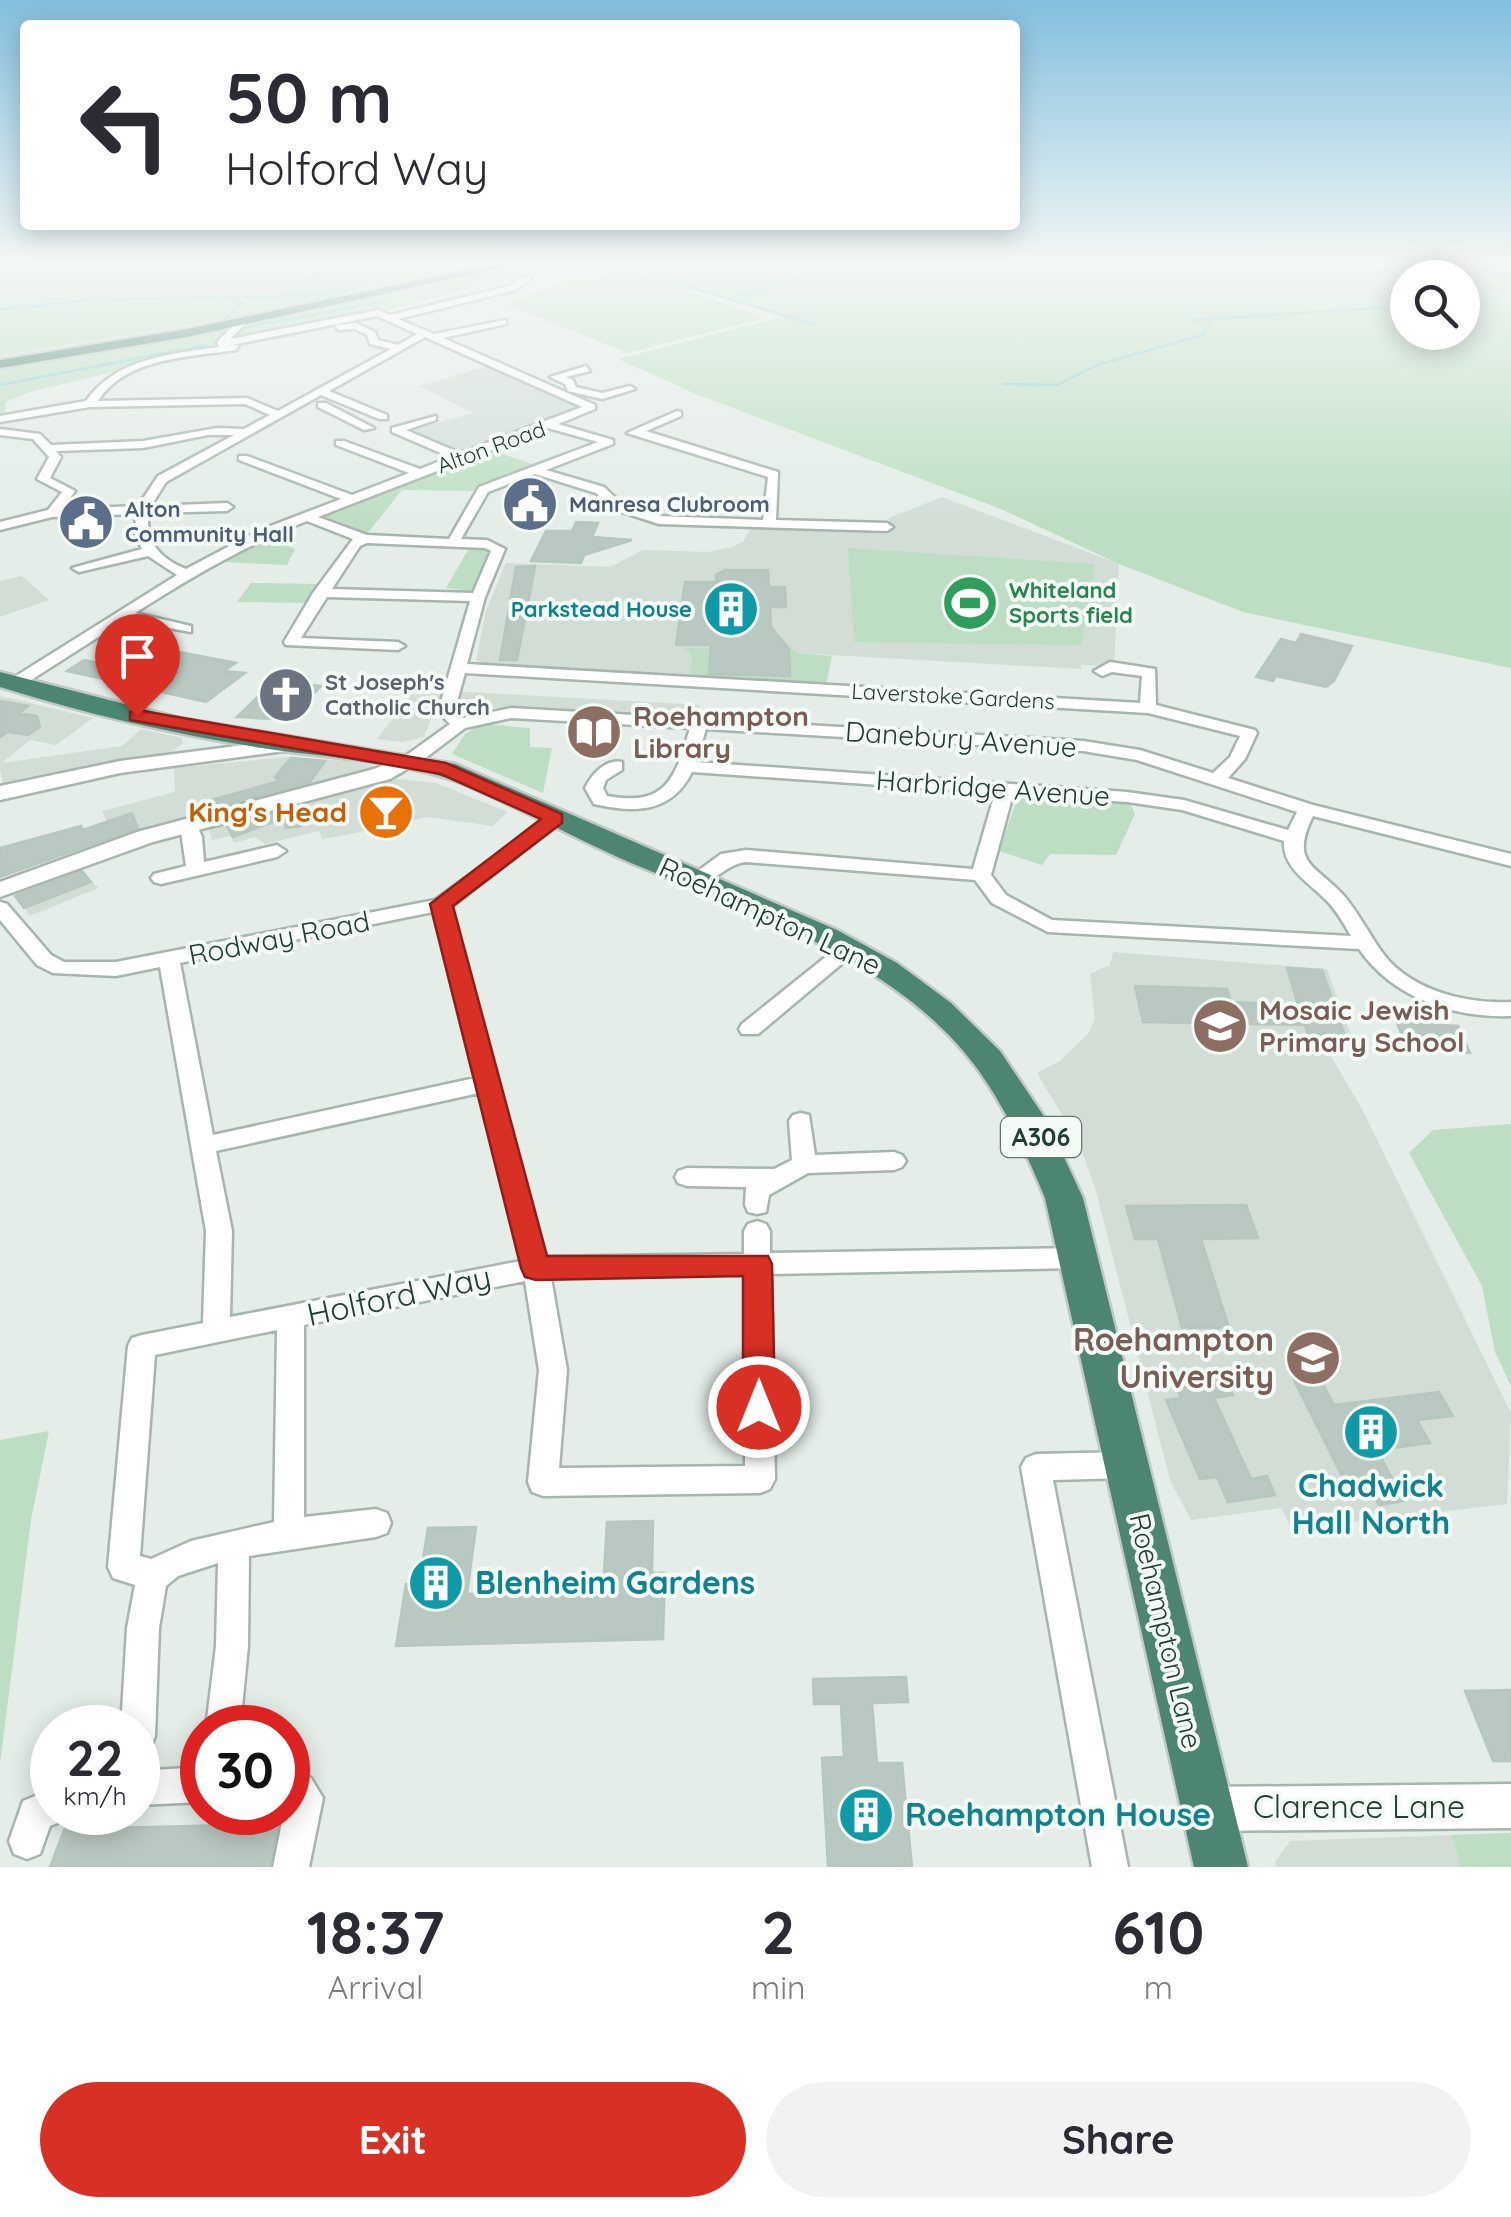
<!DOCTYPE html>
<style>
:root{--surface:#fff;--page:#f2f2f3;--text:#2b2b33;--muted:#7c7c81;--accent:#d93025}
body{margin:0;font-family:Quicksand,sans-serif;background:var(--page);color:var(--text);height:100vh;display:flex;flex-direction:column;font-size:38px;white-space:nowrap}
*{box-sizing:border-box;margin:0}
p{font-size:32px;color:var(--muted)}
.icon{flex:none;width:55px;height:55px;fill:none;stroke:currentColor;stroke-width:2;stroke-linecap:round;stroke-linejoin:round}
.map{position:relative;height:1867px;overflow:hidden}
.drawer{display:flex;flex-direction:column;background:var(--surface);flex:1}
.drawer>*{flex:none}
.top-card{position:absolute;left:20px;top:20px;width:1000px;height:210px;border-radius:10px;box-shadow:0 5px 25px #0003;background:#fff;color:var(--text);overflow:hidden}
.fabs{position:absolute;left:1390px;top:260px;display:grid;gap:20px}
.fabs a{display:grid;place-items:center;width:90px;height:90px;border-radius:50%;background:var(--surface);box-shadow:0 5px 25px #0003;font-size:50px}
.speed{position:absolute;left:30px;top:1705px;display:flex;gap:20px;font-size:50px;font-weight:700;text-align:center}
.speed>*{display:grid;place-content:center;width:130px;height:130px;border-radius:50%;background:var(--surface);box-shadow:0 5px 25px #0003;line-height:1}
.speed small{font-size:25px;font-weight:400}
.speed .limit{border:15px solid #d22;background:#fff;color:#111}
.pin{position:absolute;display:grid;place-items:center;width:85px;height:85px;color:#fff;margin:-102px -42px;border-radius:50% 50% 50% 0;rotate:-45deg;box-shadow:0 0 10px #0007}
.pin .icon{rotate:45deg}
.me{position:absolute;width:110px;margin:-55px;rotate:0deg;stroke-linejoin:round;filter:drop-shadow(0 0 8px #0008)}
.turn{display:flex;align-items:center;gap:35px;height:210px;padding:0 40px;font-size:45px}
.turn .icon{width:130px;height:130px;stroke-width:2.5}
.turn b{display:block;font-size:70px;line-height:85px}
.eta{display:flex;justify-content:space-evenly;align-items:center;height:170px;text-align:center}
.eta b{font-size:60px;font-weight:700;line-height:70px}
.action{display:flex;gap:20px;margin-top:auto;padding:20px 40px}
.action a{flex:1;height:115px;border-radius:60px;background:var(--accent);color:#fff;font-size:40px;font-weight:700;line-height:115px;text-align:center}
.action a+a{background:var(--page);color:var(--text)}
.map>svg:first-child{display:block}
</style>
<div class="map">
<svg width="1511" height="1867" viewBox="0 0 1511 1867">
<rect width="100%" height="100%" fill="#e4ede8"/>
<path fill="#d2ddd6" d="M490,365l93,42 -120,47 -56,-23 66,-18 -53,-27z
M942,497l177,67 -5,102 -33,-1v4l-286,-16 -103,2 -3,23 -201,-12 -12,-6 10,-49 20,-48 104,4 33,-17 65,2 24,-5 11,-5 9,-15 135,7 2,-16z
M22,576l27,24 -49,17v-36z
M467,692l233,13 -4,14 -259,-15 -13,33 -22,5 -25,-3 34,-44z
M0,696l93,22 -37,27 -26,-5 -28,23 120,-17 19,-17 41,9 1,5 -13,10 -166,34 -4,-18z
M288,757l58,4 32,6 -1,4 -263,67 -12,-27 73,-19 -1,-24z
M398,779l38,4 72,29 -15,14 -66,-9 -81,18 -24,4 -3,-8 -54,13 -10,-7 -21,6 -4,-7 -18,4 -4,-12z
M79,868l19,20 -68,28 -16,-23z
M1113,952l214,17 25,69 -30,3 40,68 149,304 -4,91 -215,25 -11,-21 -90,12 -21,-40 -74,-289 -17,-48 -42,-70 23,-12 28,-27 7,-15 -5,-45 20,-9z
M1511,1833v34h-235l-1,-5 15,-21z"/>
<path fill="#bddec2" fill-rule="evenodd" d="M0,265h555l-263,72 -88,14 -171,40 -27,11 -1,11 -5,3v-50l228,-37 192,-42c-20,-5 -52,-6 -69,7l-124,25 -227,37z
M627,265h884v403l-268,-56 -124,-48 -118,-55 -305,-115 -78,-35 163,-42zM1408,278h54v54h-54z
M631,270l134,48 -137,35 -120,-48 46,-20z
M494,451l44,15 -64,25 -72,-1 -36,45 -48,-17z
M268,537l27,12 -8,16 -65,-3z
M469,548h21l-18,43 -26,-3z
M848,548l247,16 -14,81 -227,-3z
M251,583l69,1 -12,19 -71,-1z
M684,648l109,1 3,4 36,3 -6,29 -137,-7 3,-22z
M482,724l48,4v19l22,1 -9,45 -91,-39 13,-20z
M1018,797l112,6 5,11 -19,41 -66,-1 -8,11 -43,-14z
M1511,1124v262l-16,-34 -13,-66 -73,-133 24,-23z
M49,1431l-18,89 -31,244v-324z
M1511,1833v34h-50l-9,-32z"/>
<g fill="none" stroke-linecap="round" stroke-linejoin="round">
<path stroke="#8cd0d2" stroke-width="2.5" d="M668,281l145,43
M295,283l32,-9 7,-9
M731,296l34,-4 5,-8 53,-11 4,-8
M82,300l236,-5 37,-6
M30,307l56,-7
M0,310l20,-4
M226,318l15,-14 -4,-6
M1192,320l216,-14
M246,327l140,-26
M1004,384l53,1 40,-20 106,-30 9,-16
M0,385l206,-40"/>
<path fill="#8cd0d2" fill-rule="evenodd" d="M1473,265h20l18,11v12z"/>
</g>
<path fill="#b9c8c0" stroke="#b6c7be" stroke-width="2.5" d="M576,522l22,1 -6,14 40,3 -48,15 -3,8 -50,-2 15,-30h26z
M535,566l-18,94h-17l16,-93z
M725,570h43l1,17h16l1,20h-16l1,20 18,22 1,27 -81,-2 2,-29h-35l9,-63h31v-7z
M1301,634l51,12 -18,35 -8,6 -50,-11 -3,5 -17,-4 25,-38 15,4z
M174,651l62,12 -12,8 21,2 -39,29 -139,-31 17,-11 60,12z
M278,677l29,1 -6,6 20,2 -18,19 -13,-1 -15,15 -38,-2z
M0,701l28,5 -9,7 18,3 3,11 -12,8 -20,-3 -8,5z
M291,758l34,3 -15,21 -98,26 -4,-7 71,-20 -4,-4z
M297,808l4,18 -15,2 -2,-10 -51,19 -6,-11z
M132,813l6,15 -138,49v-29l81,-22 2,4z
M82,871l9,11 -67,26 -9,-12z
M1287,968l35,2 23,66 -37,-2 -3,-9 -162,-3 -8,-36 92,3 4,13 67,3z
M1397,1023l61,3 12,27 -62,-3z
M1246,1205l12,33 -57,1 28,89h-47l-24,-89h-23l-9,-33z
M1312,1363l22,42 105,-13 14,24 -36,4 13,23 -53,7 27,51 -25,4 -10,-20 -21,3 -61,-122z
M1223,1373l10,22 -19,3 37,81 16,-3 8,19 -47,7 -11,-25 -17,2 -34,-79 15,-2 -7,-18z
M653,1521l-1,52h13l-2,66 -267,7 10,-62 13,-1 9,-55 48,-1 -9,67 136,-3 4,-69z
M906,1677l2,25 -36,1 5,60h25l10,104h-84l-6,-109 22,-1 -3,-53h-27l-1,-25z
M1511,1690v71h-18l-28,-70z
M71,1812h40l-2,16 122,-3 4,-13h45l-10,55h-220z"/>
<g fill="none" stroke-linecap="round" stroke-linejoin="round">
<g stroke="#a6b5ae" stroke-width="5">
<path id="minor" d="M525,276l7,2 -16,12 -118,29 36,15 72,-14v4l-63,14 152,67v4l-37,15 55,16v4l-67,26 58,17 17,16 39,13 103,4 5,-43 -141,-44 50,-22 4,1v4l-35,15 132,41 -2,48 111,3 6,4 -6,4 -228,-7 -46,-15 -17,-16 -61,-19 -47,18 -27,47 26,1 18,9 -20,48 -18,67 673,39 2,-27 -30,-4 -10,4 -8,-5 16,-9 45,7 1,36 99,25 2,3 -12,26 -17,19 85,27 198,49v12l-198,-50c-24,49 3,48 32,81 13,16 24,36 34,51 27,42 86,56 132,54v14c-58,2 -118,-18 -152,-67l-311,-17 -56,-29 -17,-23 -229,-18c-21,2 -34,25 -55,22l-3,-4 3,-4 30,-22 25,-4 227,19 22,-76 -303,-21c-21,42 -58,41 -98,32l-9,-16c7,-14 20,-29 37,-26v8l-16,10 -3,8 4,8c59,11 68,-17 83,-68l-179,-10 -46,10 -49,37h-12v-8l46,-33 -8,-8 -2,-11 30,-104 -143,-4 -26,41 97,4 7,4 -7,4 -112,-5 -2,-3 29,-49 40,-54 -46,-18c-61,24 -117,57 -172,92l56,13v6l-66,-12 -105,67h-12v-6l169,-106 -29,-19 -69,16 -7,-4 70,-19 -7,-14 1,-21 -84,3 -52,13v-8l48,-12 14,-18 -25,-13 12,-22 -16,-18 -33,-4v-6l40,5 11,11 92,-4 74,-13 27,1 26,-14 -25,-11 -155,3 -90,15v-6l86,-15c30,-43 85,-47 133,-54l-2,-5 22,-22 8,2 -17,17 148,-29 12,5 120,-29zM377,316l40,18 -19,11 -20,-5 -3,-8 -19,-9 -21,2 3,5 17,-1 12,6 3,9 21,5 -113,62 -31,-13 -149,3c28,-44 92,-44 138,-51l3,-5 -12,1zM425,337l157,70 -122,46 -54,-23 30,-10v-4l-44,12v4l58,25 -30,12 -76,-28h-8v4l73,28 -57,22 -105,-39h-8v4l102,39 -81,31 -74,39c-25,-10 -42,-27 -37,-56l78,-2 6,-4 -6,-4 -76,3 15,-24 155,-87 58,24h8v-4l-58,-24zM548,428l50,14 -119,45 -30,52 -82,-4 -49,-18zM208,435h26l-76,41 -20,30 -76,3 13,-18 -25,-13 11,-21 -5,-6 87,-3zM367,543l118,5 6,3 -18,42 -141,-4 28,-43zM465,673l683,40 92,23 -10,21 -17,16 -73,-23 -57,-9 -572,-33 -48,10 -5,-4 -2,-9zM706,729l377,22 54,9 160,52 -9,18 -104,-30 -57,-8 -431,-30zM1013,794l114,8 55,8 102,31c-2,28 28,43 45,62 9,10 15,21 22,33l-299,-16 -46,-25 -15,-20z
M586,366l4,5 -24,6 7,3 3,7 26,6 28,-7 5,3 -33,10 -34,-8 -3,-7 -15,-7z
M318,403h8l48,25 -10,2 -46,-23z
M555,813l9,5 -3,4 -110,85 95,350 198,-3v-23l4,-7 9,-3 9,3 4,7v22l309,-5 9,3 4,7 -4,7 -9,3 -308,6 4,205 -5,10 -10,4 -217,3 -11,-4 -4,-10 11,-112 -14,-89 -221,44v192l72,-8 11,4 4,10 -4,10 -11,4 -127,19 -1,90 -8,82h-34l10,-82 2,-83 -40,13 -12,10 -7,42 -4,108 -5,12 -12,5v-25h-17l6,-100 8,-43 -22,-7 -5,-11 20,-221 4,-8 10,-3 61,-12 3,-92 -46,-264 -44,9 -63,-3 -16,-8 -37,-45v-18l7,2 44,51 13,7h52l319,-62zM433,912l42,166 -262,57 -33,-172zM479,1093l42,168 -291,56 2,-86 -16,-80zM745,1274v192l-186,2 8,-98 -16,-92zM277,1330l-3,192 -83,19 -40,18 -11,-3 15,-201z
M189,820l6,1 7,16 2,25 73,-17 9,6 -9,6 -116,27 -7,-2 -3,-4 3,-4 32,-8 -6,-41z
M850,941l7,2 3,4 -3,4 -99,83h-16l-3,-5 3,-5 101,-81z
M801,1113l8,2 6,40 79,-3 8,3 4,6 -4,6 -8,3 -86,3 -39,22 -3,17 -9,2 -9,-2 -3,-7 1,-18 -59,-1 -9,-3 -3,-6 3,-6 9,-3 87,1 18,-9 -3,-39 4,-6z
M1129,1452l10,4 5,9 -5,9 -10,4 -76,2 75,387h-36l-71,-400 5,-9 10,-4z
M202,1767v35l-64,3v-34z
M288,1771l23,7 12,20 -14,69h-36l11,-55h4z
M52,1789v23h15l-2,8 -15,6 -10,28 -13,5 -13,-5 -5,-13 14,-40z"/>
</g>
<g stroke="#a6b5ae" stroke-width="5">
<path id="tertiary" d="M292,739l7,2v8l-179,24 -120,27v-14l120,-25z
M410,755l11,6 -31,18 -237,63 -153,55v-15l137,-50 237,-63z
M1511,1784v44l-304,3 -16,-6 -6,-16 6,-16 16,-6z"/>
</g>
<g stroke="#c1c9c6" stroke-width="5">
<path id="trunk" d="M491,265h24l-328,72 -187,31v-8l187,-31z
M0,672l179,46 276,46 382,166 60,33 54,40 49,48 47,70 36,77 165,669h-54l-149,-669c-19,-45 -38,-87 -66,-127 -80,-111 -228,-158 -348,-208 -58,-25 -113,-57 -172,-81 -63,-22 -131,-24 -197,-34 -89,-14 -176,-34 -262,-61z"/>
</g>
<use href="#minor" fill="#fff" fill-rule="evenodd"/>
<use href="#tertiary" fill="#fff" fill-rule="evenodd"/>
<use href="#trunk" fill="#4c8672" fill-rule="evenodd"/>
</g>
<linearGradient id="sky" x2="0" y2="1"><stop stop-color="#83bfdf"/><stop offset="0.5" stop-color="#f3f7f5"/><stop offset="1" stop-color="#f3f7f5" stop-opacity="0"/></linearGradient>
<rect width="1511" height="526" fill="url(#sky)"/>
<path fill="#d93025" stroke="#8d1f18" stroke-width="2.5" d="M137,710l309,53 116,51v9l-109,83 94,350h221l4,8 3,143 -5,10 -11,4 -11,-4 -5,-10v-131l-207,4 -11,-3 -4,-9 -91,-364 111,-85 -100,-45 -311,-54v-8z"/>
<defs>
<g id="civic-disc" transform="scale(2.875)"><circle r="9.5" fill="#5c6f8a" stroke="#f4faf6"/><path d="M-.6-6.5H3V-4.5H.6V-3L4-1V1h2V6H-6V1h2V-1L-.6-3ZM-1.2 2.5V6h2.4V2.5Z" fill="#fff"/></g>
<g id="stadium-disc" transform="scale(2.875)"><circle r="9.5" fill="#2e9e5b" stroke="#f4faf6"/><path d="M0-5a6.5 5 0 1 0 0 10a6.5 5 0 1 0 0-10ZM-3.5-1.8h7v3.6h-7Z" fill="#fff"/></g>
<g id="building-disc" transform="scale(2.875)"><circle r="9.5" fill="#0f9aa8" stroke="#f4faf6"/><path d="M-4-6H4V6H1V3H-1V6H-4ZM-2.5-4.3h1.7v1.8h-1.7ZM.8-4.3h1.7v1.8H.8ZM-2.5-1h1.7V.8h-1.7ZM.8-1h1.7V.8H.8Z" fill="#fff"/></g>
<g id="church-disc" transform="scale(2.875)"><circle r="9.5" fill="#6b7280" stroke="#f4faf6"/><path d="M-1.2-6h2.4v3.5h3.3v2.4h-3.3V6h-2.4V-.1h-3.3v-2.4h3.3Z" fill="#fff"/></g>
<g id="library-disc" transform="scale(2.875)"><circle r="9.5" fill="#8d6e63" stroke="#f4faf6"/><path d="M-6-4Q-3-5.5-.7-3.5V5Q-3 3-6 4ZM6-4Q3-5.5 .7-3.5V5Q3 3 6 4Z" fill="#fff"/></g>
<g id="bar-disc" transform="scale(2.875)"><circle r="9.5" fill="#e8710a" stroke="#f4faf6"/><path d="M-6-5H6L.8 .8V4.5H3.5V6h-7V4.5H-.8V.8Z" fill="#fff"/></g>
<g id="school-disc" transform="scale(2.875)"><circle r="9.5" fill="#8d6e63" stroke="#f4faf6"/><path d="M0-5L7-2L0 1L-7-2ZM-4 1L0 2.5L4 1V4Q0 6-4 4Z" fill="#fff"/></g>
<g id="university-disc" transform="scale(2.875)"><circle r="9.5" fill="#8d6e63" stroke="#f4faf6"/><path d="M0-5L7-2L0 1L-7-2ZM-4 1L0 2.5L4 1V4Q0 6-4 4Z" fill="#fff"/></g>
</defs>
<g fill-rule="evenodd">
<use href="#civic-disc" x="530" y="504"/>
<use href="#civic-disc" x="86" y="522"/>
<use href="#stadium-disc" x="970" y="603"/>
<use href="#building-disc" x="731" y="609"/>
<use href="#church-disc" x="286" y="695"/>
<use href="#library-disc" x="594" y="732"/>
<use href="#bar-disc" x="386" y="812"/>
<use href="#school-disc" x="1220" y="1026"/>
<use href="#university-disc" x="1313" y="1358"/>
<use href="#building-disc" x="1371" y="1432"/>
<use href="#building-disc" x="436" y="1583"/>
<use href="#building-disc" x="866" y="1815"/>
</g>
<g text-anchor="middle" stroke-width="8" stroke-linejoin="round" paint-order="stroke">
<g font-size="22" fill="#233f34" stroke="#f4faf6">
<text transform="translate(491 447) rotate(-20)" y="8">Alton Road</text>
<text transform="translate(953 696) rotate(3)" y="8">Laverstoke Gardens</text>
</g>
<g font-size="22" font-weight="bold" fill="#4e5e75" stroke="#f4faf6" text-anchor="start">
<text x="569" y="512">Manresa Clubroom</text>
<text x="125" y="517">Alton<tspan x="125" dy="25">Community Hall</tspan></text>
</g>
<g font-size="22" font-weight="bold" fill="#27864d" stroke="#f4faf6" text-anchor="start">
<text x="1009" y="598">Whiteland<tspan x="1009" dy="25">Sports field</tspan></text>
</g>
<g font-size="22" font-weight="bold" fill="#0d838f" stroke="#f4faf6" text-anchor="end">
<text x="692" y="617">Parkstead House</text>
</g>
<g font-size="22" font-weight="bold" fill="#5b616d" stroke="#f4faf6" text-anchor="start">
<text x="325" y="690">St Joseph's<tspan x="325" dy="25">Catholic Church</tspan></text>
</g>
<rect fill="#f4faf6" stroke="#62776e" stroke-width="2.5" x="1001" y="1117" width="80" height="40" rx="8"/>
<g font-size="25" font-weight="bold" fill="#233f34">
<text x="1041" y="1146">A306</text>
</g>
<g font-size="28" font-weight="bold" fill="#785e54" stroke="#f4faf6" text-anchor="start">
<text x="633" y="726">Roehampton<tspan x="633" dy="32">Library</tspan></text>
<text x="1259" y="1020">Mosaic Jewish<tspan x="1259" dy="32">Primary School</tspan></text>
</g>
<g font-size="28" fill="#233f34" stroke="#f4faf6">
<text transform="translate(961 739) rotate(4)" y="10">Danebury Avenue</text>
<text transform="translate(993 788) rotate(4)" y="10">Harbridge Avenue</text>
<text transform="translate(770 916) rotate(25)" y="10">Roehampton Lane</text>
<text transform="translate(279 938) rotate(-11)" y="10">Rodway Road</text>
<text transform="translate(1166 1631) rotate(77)" y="10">Roehampton Lane</text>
</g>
<g font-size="28" font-weight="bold" fill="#c56008" stroke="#f4faf6" text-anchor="end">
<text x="347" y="822">King's Head</text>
</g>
<g font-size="32" fill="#233f34" stroke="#f4faf6">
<text transform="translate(399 1296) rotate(-12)" y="11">Holford Way</text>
<text x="1359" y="1818">Clarence Lane</text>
</g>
<g font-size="32" font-weight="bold" fill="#785e54" stroke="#f4faf6" text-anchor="end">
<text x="1274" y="1351">Roehampton<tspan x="1274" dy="37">University</tspan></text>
</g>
<g font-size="32" font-weight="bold" fill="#0d838f" stroke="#f4faf6" text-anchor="start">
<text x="1371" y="1497" text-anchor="middle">Chadwick<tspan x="1371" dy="37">Hall North</tspan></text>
<text x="475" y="1594">Blenheim Gardens</text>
<text x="905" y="1826">Roehampton House</text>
</g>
</g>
</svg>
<div class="fabs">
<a><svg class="icon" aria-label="search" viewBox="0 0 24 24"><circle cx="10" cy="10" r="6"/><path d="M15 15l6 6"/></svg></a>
</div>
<div class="speed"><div>22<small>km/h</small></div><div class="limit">30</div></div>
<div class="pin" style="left:137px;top:716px;background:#d93025"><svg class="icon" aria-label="arrive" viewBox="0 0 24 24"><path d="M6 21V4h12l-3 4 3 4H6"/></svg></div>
<svg class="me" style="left:759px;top:1407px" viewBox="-20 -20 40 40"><circle r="17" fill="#d93025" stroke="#fff" stroke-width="3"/><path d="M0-11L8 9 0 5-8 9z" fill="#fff"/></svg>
<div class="top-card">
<div class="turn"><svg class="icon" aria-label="left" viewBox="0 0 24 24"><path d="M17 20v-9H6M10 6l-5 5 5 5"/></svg><div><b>50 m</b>Holford Way</div></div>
</div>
</div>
<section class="drawer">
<div class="eta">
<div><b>18:37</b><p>Arrival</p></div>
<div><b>2</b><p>min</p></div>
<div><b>610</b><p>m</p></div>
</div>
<div class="action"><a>Exit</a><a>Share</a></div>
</section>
